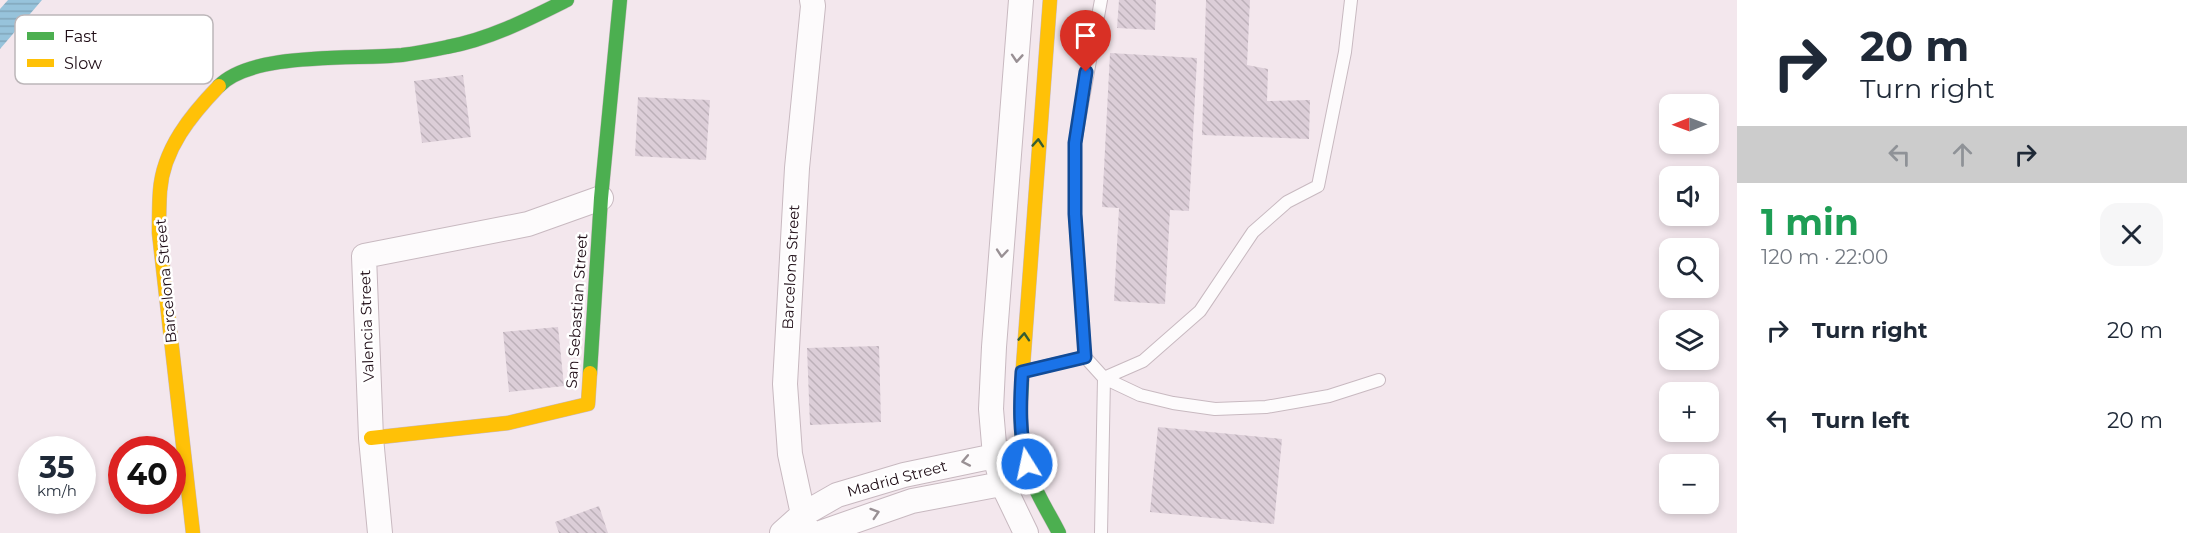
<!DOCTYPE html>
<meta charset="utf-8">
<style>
:root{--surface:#fff;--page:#f6f6f7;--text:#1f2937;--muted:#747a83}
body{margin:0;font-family:Montserrat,sans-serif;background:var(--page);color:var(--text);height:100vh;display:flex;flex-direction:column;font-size:22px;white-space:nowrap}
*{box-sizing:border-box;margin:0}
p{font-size:20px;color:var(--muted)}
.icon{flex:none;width:33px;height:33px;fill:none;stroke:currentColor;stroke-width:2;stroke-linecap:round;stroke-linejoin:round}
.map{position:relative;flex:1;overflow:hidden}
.sheet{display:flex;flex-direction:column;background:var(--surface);width:450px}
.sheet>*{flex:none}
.hud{background:#fff;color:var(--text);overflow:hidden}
.needle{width:39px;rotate:269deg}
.controls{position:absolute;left:1659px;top:94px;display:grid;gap:12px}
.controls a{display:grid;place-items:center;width:60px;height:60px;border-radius:12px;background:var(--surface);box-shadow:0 3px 9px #0003;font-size:30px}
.speed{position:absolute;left:18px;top:436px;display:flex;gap:12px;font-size:30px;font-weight:700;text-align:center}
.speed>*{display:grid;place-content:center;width:78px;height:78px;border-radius:50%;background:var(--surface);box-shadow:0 3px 9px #0003;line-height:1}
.speed small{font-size:15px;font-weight:400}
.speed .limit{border:9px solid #d22;background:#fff;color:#111}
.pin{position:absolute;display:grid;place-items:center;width:51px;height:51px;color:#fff;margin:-62px -26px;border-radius:50% 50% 50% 0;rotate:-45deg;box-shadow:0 0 6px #0007}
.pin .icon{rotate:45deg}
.me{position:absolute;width:66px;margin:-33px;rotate:350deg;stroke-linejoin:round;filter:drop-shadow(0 0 4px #0008)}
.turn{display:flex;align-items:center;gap:21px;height:126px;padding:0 24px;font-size:27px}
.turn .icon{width:78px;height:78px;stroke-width:2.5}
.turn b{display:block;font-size:42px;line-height:51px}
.lanes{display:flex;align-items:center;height:57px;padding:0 24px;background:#0003;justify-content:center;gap:30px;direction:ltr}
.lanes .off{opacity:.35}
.round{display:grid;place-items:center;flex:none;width:63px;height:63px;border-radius:18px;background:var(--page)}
.overview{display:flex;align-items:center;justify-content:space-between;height:102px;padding:0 24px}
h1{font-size:36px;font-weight:700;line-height:45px;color:#1e9e55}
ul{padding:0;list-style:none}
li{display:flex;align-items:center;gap:18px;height:90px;padding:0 24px}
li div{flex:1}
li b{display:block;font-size:22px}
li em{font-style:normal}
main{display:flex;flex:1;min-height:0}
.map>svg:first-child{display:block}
</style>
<main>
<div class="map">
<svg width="1737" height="533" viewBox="0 0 1737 533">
<defs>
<pattern id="water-rules" width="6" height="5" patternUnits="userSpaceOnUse" patternTransform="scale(1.5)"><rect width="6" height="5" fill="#97c3db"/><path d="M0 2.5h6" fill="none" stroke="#82a6bb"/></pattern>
<pattern id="building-back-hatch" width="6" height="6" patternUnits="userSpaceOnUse" patternTransform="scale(1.5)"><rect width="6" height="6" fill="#dcced8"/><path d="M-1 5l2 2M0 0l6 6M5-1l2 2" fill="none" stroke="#bcb0b9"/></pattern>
</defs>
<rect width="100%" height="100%" fill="#f3e7ed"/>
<path fill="url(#water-rules)" d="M8,0h34l-42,49v-40z"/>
<path fill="url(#building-back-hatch)" d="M1119,0h37l-1,30 -38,-2z
M1206,0h44l-3,65 21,4 -1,32 43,-1 -1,39 -107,-4z
M1110,53l87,5 -8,153 -19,-1 -5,94 -51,-3 5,-93 -17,-1z
M463,75l8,62 -49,6 -8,-62z
M638,97l72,3 -4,60 -71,-4z
M558,327l6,59 -55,6 -6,-60z
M879,346l2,76 -71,3 -3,-77z
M1158,427l124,12 -8,85 -124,-12z
M599,506l9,27h-49l-4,-11z"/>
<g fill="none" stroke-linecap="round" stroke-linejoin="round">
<g stroke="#c8b9c0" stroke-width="14">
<path id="lane" d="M1101,0l-26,143v71l10,143 19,21 36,17 33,8 42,6 51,-2 63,-11 50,-16
M1025,371l60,-14
M1104,378l39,-17 57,-50 53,-79 34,-30 31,-16 27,-134 6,-52
M1101,533l3,-155"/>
</g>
<g stroke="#c8b9c0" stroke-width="26">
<path id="street" d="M1021,0l-27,347 -3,62 4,47 7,27 24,50
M380,533l-9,-95 -7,-182 164,-32 73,-26
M782,533l20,-18 35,-20 67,-20 105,-22
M807,533l-17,-79 -5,-70 12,-216 16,-162 -1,-6
M820,533l92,-32 105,-20"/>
</g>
<g stroke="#c8b9c0" stroke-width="15">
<path id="fast" d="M219,86c34,-35 136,-26 183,-31 15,-2 31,-5 45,-8 43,-8 82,-28 120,-47
M590,373l11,-175 19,-198
M1022,380c-2,32 -3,68 9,98 7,19 19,37 28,55"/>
</g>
<g stroke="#c8b9c0" stroke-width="15">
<path id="slow" d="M1022,380l28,-380
M371,438l137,-15 80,-19 2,-31
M193,533l-34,-300c0,-14 0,-28 1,-42 3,-42 31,-76 59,-105"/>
</g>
<use href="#lane" stroke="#fdfbfc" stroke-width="12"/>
<use href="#street" stroke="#fdfbfc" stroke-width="24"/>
<use href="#fast" stroke="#4caf50" stroke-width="14"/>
<use href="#slow" stroke="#ffc107" stroke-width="14"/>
</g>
<defs><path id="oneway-chevron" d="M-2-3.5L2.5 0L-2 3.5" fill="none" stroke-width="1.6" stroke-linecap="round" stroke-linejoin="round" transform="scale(1.5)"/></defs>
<g stroke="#999094">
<use href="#oneway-chevron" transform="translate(1017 58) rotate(94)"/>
<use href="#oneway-chevron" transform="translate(1002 253) rotate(95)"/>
<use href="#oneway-chevron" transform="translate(966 461) rotate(169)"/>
<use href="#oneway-chevron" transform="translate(875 513) rotate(-18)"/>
</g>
<g stroke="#365e33">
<use href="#oneway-chevron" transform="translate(1038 143) rotate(-86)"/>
<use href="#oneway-chevron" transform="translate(1024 337) rotate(-86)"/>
</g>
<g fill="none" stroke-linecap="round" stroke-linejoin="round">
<g stroke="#114b97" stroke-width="15">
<path id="route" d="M1027,464c-8,-30 -7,-61 -5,-92l63,-15 -10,-143v-71l11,-71"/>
</g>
<use href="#route" stroke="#1a73e8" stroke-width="10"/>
</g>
<g text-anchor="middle" stroke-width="5" stroke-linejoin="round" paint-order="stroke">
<g font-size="15" fill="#1f0d16" stroke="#fff">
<text transform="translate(791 267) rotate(-87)" y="5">Barcelona Street</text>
<text transform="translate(166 281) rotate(-95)" y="5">Barcelona Street</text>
<text transform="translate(577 311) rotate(-86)" y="5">San Sebastian Street</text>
<text transform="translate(367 326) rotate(-92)" y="5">Valencia Street</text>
<text transform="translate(897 479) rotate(-15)" y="5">Madrid Street</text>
</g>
</g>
<rect x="15" y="15" width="198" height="69" rx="9" fill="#fff" stroke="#bcb6b9" stroke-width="1.5"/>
<rect x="27" y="32" width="27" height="8" fill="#4caf50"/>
<rect x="27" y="59" width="27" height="8" fill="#ffc107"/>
<g font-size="16" fill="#1f0d16">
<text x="64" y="42">Fast</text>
<text x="64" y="69">Slow</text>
</g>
</svg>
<div class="controls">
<a><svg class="needle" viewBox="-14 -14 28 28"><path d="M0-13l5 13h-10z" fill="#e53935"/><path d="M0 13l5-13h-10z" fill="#747a83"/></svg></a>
<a><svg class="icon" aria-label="sound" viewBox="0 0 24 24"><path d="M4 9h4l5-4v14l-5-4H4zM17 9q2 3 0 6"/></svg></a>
<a><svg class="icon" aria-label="search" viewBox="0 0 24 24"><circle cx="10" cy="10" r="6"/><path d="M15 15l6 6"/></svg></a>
<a><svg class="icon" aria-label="layers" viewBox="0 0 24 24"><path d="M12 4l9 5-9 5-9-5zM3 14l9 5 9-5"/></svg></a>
<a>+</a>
<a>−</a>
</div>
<div class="speed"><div>35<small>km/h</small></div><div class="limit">40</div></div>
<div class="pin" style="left:1086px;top:72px;background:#d93025"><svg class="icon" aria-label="arrive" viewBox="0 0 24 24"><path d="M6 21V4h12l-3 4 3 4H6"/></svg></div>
<svg class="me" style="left:1027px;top:464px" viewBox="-20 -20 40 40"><circle r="17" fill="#1a73e8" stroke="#fff" stroke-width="3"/><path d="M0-11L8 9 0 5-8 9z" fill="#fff"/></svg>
</div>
<section class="sheet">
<div class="hud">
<div class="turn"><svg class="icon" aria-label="right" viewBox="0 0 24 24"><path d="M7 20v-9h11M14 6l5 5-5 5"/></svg><div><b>20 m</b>Turn right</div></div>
<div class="lanes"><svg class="icon off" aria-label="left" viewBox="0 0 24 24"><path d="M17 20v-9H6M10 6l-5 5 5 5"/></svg><svg class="icon off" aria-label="ahead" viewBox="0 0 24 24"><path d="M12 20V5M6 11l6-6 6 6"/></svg><svg class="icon" aria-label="right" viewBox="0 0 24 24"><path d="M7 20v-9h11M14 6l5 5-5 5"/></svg></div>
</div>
<div class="overview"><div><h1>1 min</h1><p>120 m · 22:00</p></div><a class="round"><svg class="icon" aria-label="close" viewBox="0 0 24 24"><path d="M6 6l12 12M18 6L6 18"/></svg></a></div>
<ul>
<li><svg class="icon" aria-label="right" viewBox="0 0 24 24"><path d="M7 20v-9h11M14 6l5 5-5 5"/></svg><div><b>Turn right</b></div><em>20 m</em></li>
<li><svg class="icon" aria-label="left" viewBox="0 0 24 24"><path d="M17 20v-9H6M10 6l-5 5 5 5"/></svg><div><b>Turn left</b></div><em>20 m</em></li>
</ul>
</section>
</main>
